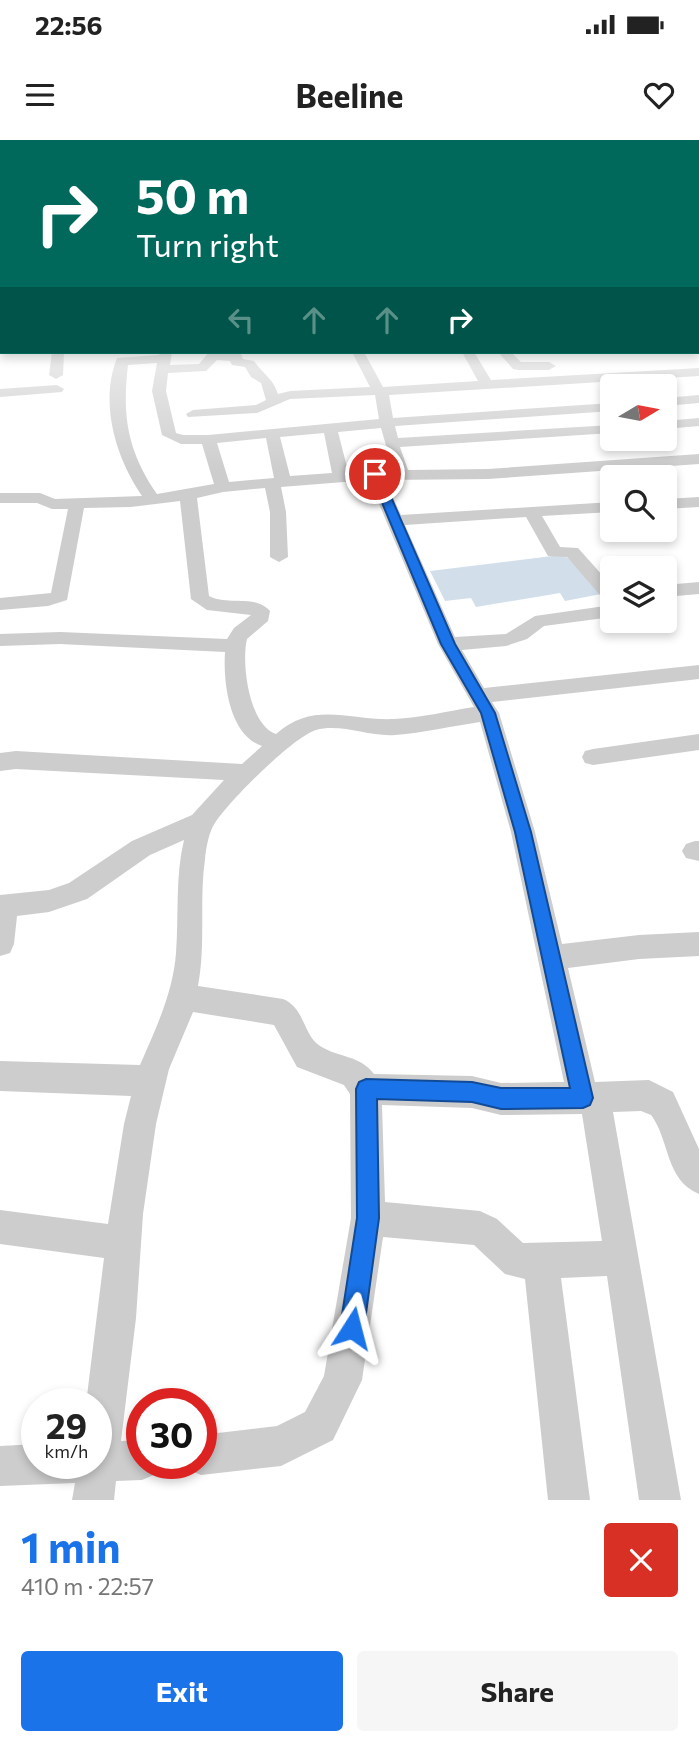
<!DOCTYPE html>
<meta charset="utf-8">
<style>
:root{--surface:#fff;--page:#f6f6f6;--text:#222;--muted:#767676;--accent:#1a73e8}
body{margin:0;font-family:Commissioner,sans-serif;background:var(--page);color:var(--text);height:100vh;display:flex;flex-direction:column;font-size:26px;white-space:nowrap}
*{box-sizing:border-box;margin:0}
p{font-size:23px;color:var(--muted)}
.icon{flex:none;width:38px;height:38px;fill:none;stroke:currentColor;stroke-width:2;stroke-linecap:round;stroke-linejoin:round}
.map{position:relative;height:1360px;overflow:hidden}
.side{display:flex;flex-direction:column;background:var(--surface);flex:1}
.side>*{flex:none}
.hud{position:absolute;left:0px;top:0px;width:700px;height:214px;box-shadow:0 4px 10px #0003;background:#00695c;color:#fff;overflow:hidden}
.needle{width:46px;rotate:80deg}
.buttons{position:absolute;left:600px;top:234px;display:grid;gap:14px}
.buttons a{display:grid;place-items:center;width:77px;height:77px;border-radius:7px;background:var(--surface);box-shadow:0 4px 10px #0003;font-size:35px}
.speed{position:absolute;left:21px;top:1248px;display:flex;gap:14px;font-size:35px;font-weight:700;text-align:center}
.speed>*{display:grid;place-content:center;width:91px;height:91px;border-radius:50%;background:var(--surface);box-shadow:0 4px 10px #0003;line-height:1}
.speed small{font-size:18px;font-weight:400}
.speed .limit{border:10px solid #d22;background:#fff;color:#111}
.pin{position:absolute;display:grid;place-items:center;width:60px;height:60px;color:#fff;margin:-30px;border:4px solid #fff;border-radius:50%;box-shadow:0 2px 7px #0007}
.me{position:absolute;width:77px;margin:-38px;rotate:9deg;stroke-linejoin:round;filter:drop-shadow(0 0 5px #0008)}
.turn{display:flex;align-items:center;gap:24px;height:147px;padding:0 21px;font-size:32px}
.turn .icon{width:91px;height:91px;stroke-width:2.5}
.turn b{display:block;font-size:49px;line-height:60px}
.lanes{display:flex;align-items:center;height:66px;padding:0 21px;background:#0003;justify-content:center;gap:35px;direction:ltr}
.lanes .off{opacity:.35}
.round{display:grid;place-items:center;flex:none;width:74px;height:74px;border-radius:7px;background:var(--page)}
.headline{display:flex;align-items:center;justify-content:space-between;height:119px;padding:0 21px}
h1{font-size:42px;font-weight:700;line-height:52px;color:var(--accent)}
.primary-button{display:flex;gap:14px;margin-top:auto;padding:14px 21px}
.primary-button a{flex:1;height:80px;border-radius:7px;background:var(--accent);color:#fff;font-size:28px;font-weight:700;line-height:80px;text-align:center}
.primary-button a+a{background:var(--page);color:var(--text)}
.status{display:flex;justify-content:space-between;align-items:center;height:49px;padding:0 35px;background:var(--surface);direction:ltr}
.status svg{height:19px;fill:currentColor}
header{display:flex;justify-content:space-between;align-items:center;height:91px;padding:0 21px;background:var(--surface);font-size:32px;font-weight:700}
.map>svg:first-child{display:block}
</style>
<div class="status"><b>22:56</b><svg viewBox="0 0 49 12"><path d="M0 12V9h3v3zM5 12V6h3v6zM10 12V3h3v9zM15 12V0h3v12zM26 1h20v11H26zM47 4h2v5h-2z"/></svg></div>
<header><svg class="icon" aria-label="menu" viewBox="0 0 24 24"><path d="M4 6h16M4 12h16M4 18h16"/></svg>Beeline<svg class="icon" aria-label="heart" viewBox="0 0 24 24"><path d="M12 20l-8-8c-3-5 5-10 8-4 3-6 11-1 8 4z"/></svg></header>
<div class="map">
<svg width="699" height="1360" viewBox="0 0 699 1360">
<rect width="100%" height="100%" fill="#fff"/>
<path fill="#d2dfeb" d="M560,415l8,3 33,36 -36,7 -5,-8 -84,14 -5,-9 -26,3 -15,-30z"/>
<g fill="none" stroke-linecap="round" stroke-linejoin="round">
<path fill="#cdcdcd" fill-rule="evenodd" d="M698,145h1v6h-1z
M0,170h2v8h-2z
M699,185v8l-1,1v-8z
M0,204h2v8h-2z
M52,212h12l-1,23 -7,4 -7,-4z
M160,212h12l-2,13 29,-1 10,-12 32,2 2,5 11,2c9,13 19,17 24,33l12,-3 80,-4 -18,-35h12l19,35 95,-6 -16,-29h12l17,28 208,-12v8l-310,19 4,23 219,-15v8l-217,15 3,12 214,-13v8l-212,14 8,23 80,-1 211,-15v10l-211,15 -103,1 16,35 211,-13v10l-70,4 18,31 18,1 34,38v17l-7,-2 -38,-44 -19,-1 -22,-39 -121,8 50,112 51,-3 29,-18 77,-11v12l-68,9 -17,13 -21,7 -44,4 22,38 215,-23v14l-207,23 7,11 36,119 27,112 77,-9 60,-3v24l-60,3 -71,9 27,114 54,-2 24,12 26,57v45c-34,-14 -29,-54 -48,-79l-10,-4 -28,1 68,388h-42l-32,-224 -46,2 29,222h-42l-23,-221 -20,-5 -31,-29 -91,-8 -21,143 -29,60 -52,26 -80,9 -14,-6 -3,-6h17v-28l76,-9 28,-14 19,-36 27,-158 -1,-124 -6,-9 -47,-18 -23,-42 -81,-13 -24,57 -13,55 -13,90 -7,104 -15,123 21,-1v23h19l-5,11 -14,6 -26,1 -2,19h-42l3,-17 -75,3v-40l37,-2v19h59v-59h-10l18,-146 -104,-14v-34l108,14 16,-100 7,-28 -131,-5v-30l140,4c16,-37 33,-72 36,-112 3,-38 -1,-76 8,-113l-34,15 -63,44 -38,13 -32,4 -3,28 -4,9 -10,3v-61l49,-5 20,-7 63,-42 60,-26 32,-35 -208,-11 -16,2v-18l16,-2 226,13 20,-18c-33,-11 -39,-64 -37,-94l-165,-8 -60,2v-12l60,-2 167,7 7,-11 17,-13 -44,-5 -16,-11 -11,-98 -49,6 -47,1 -17,92 -19,6 -48,4v-12l51,-5 17,-84h-16l-15,-6h-37v-10h40l15,6 87,-3c-26,-38 -43,-93 -25,-138l42,-3zM217,220l13,1 2,4 13,2 6,10 10,6 5,17 -10,5 -63,5 -7,4 2,3 69,-4 33,-14 85,-4 4,24 -171,16h-25l-7,-2 -10,-42 2,-18 38,-2zM157,223l-5,28 10,44 19,9h21l12,40 -57,10c-30,-43 -35,-79 -29,-129zM381,288l12,42 -45,1 -10,-39zM324,293l8,40 -42,3 -10,-39zM266,298l8,40 -45,4 -12,-39zM369,340l69,164 36,63c-26,4 -54,11 -80,12 -44,2 -80,-19 -118,15 -27,-9 -35,-71 -29,-95l21,-18 2,-10c-14,-17 -43,-5 -61,-15l-12,-98 26,-6 42,-4 5,24v45l9,5 9,-5 -2,-45 -5,-25zM480,582l31,110 53,250 -63,1 -29,-7 -98,-2c-14,-19 -35,-16 -54,-28 -17,-11 -15,-38 -37,-47l-85,-13c8,-42 1,-85 7,-127 1,-11 4,-28 10,-36 14,-22 78,-86 101,-93 25,-7 53,7 79,5 28,-2 57,-9 85,-13zM382,965l90,3 29,7 81,-1 20,127 -79,2 -26,-24 -17,-8 -95,-9z
M498,212h13l10,10h28l7,4 -7,4h-31l-5,-1z
M57,245l7,4 -2,3 -62,5v-8z
M699,255v8l-34,3v-8z
M699,278v8l-34,3v-8z
M699,357v10l-34,2v-10z
M699,442v12l-34,3v-12z
M699,594v16l-106,15 -8,-2 -3,-6 3,-6 8,-2z
M695,701h4v20l-13,-3 -4,-7 4,-7z"/>
</g>
<linearGradient id="sky" x2="0" y2="1"><stop stop-color="#9fc5e9"/><stop offset="0.42" stop-color="#fff"/><stop offset="1" stop-color="#fff" stop-opacity="0"/></linearGradient>
<rect width="699" height="332" fill="url(#sky)"/>
<path fill="#1a73e8" stroke="#114b97" stroke-width="2" d="M375,331l6,3 74,170 40,69 36,119 62,266 -3,7 -7,3 -82,1 -29,-7 -95,-3 2,119 -15,110 -4,8 -8,4 -9,-4 -3,-8 17,-110 -1,-129 3,-7 7,-3 106,3 29,6h69l-55,-256 -34,-119 -40,-69 -71,-170z"/>
</svg>
<div class="buttons">
<a><svg class="needle" viewBox="-14 -14 28 28"><path d="M0-13l5 13h-10z" fill="#e53935"/><path d="M0 13l5-13h-10z" fill="#767676"/></svg></a>
<a><svg class="icon" aria-label="search" viewBox="0 0 24 24"><circle cx="10" cy="10" r="6"/><path d="M15 15l6 6"/></svg></a>
<a><svg class="icon" aria-label="layers" viewBox="0 0 24 24"><path d="M12 4l9 5-9 5-9-5zM3 14l9 5 9-5"/></svg></a>
</div>
<div class="speed"><div>29<small>km/h</small></div><div class="limit">30</div></div>
<div class="pin" style="left:375px;top:334px;background:#d93025"><svg class="icon" aria-label="arrive" viewBox="0 0 24 24"><path d="M6 21V4h12l-3 4 3 4H6"/></svg></div>
<svg class="me" style="left:352px;top:1188px" viewBox="-20 -20 40 40"><path d="M0-17L14 15 0 8-14 15z" fill="#1a73e8" stroke="#fff" stroke-width="4"/></svg>
<div class="hud">
<div class="turn"><svg class="icon" aria-label="right" viewBox="0 0 24 24"><path d="M7 20v-9h11M14 6l5 5-5 5"/></svg><div><b>50 m</b>Turn right</div></div>
<div class="lanes"><svg class="icon off" aria-label="left" viewBox="0 0 24 24"><path d="M17 20v-9H6M10 6l-5 5 5 5"/></svg><svg class="icon off" aria-label="ahead" viewBox="0 0 24 24"><path d="M12 20V5M6 11l6-6 6 6"/></svg><svg class="icon off" aria-label="ahead" viewBox="0 0 24 24"><path d="M12 20V5M6 11l6-6 6 6"/></svg><svg class="icon" aria-label="right" viewBox="0 0 24 24"><path d="M7 20v-9h11M14 6l5 5-5 5"/></svg></div>
</div>
</div>
<section class="side">
<div class="headline"><div><h1>1 min</h1><p>410 m · 22:57</p></div><a class="round" style="background:#d93025;color:#fff"><svg class="icon" aria-label="close" viewBox="0 0 24 24"><path d="M6 6l12 12M18 6L6 18"/></svg></a></div>
<div class="primary-button"><a>Exit</a><a>Share</a></div>
</section>
